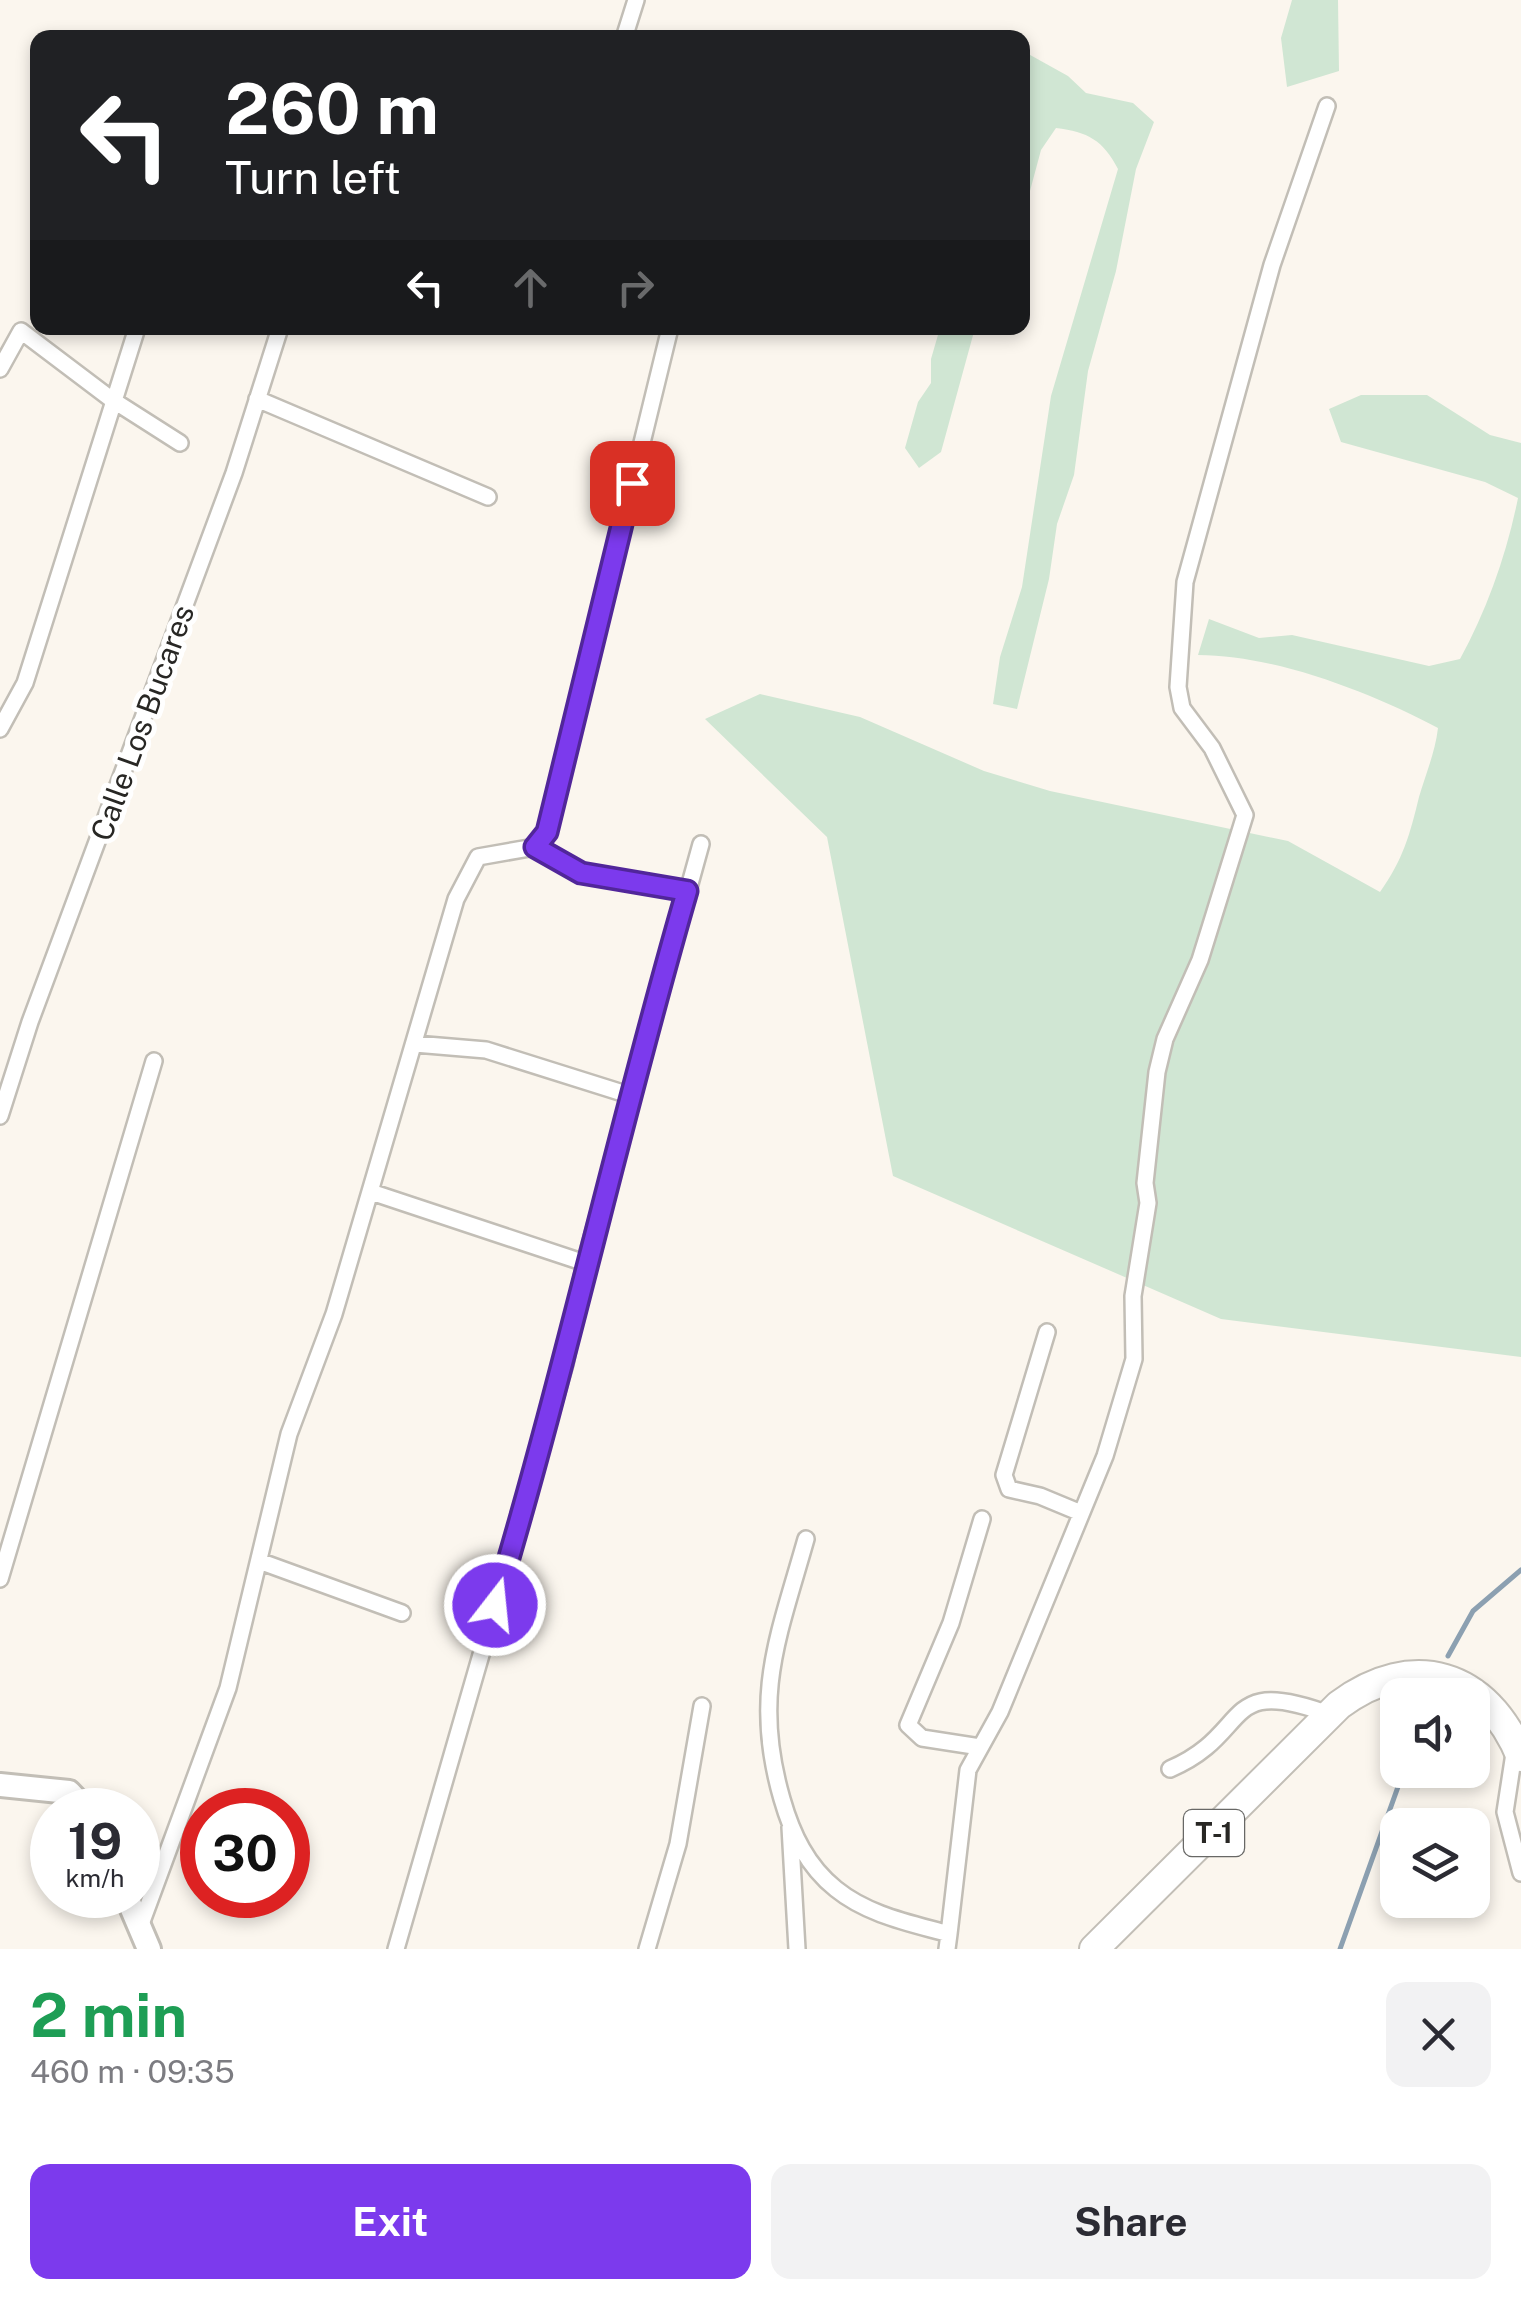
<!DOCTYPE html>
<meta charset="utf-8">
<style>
:root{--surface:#fff;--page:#f2f2f3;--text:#2b2b33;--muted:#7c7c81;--accent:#7c3aed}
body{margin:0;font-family:"Public Sans",sans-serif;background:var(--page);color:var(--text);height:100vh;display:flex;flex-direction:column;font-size:38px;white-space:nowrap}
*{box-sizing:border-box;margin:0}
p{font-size:32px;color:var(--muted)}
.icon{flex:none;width:55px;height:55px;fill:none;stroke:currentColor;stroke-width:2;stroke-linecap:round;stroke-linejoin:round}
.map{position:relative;height:1949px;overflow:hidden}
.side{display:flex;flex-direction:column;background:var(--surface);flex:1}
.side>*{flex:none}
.top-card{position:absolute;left:30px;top:30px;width:1000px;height:305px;border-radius:20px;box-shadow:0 5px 15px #0003;background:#202124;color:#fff;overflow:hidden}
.tools{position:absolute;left:1380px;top:1678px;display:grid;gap:20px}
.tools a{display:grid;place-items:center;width:110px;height:110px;border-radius:20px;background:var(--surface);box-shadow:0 5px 15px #0003;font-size:50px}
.speed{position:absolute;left:30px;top:1788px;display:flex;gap:20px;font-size:50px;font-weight:700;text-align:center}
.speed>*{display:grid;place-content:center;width:130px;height:130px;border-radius:50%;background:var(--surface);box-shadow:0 5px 15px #0003;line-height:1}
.speed small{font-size:25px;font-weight:400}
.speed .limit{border:15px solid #d22;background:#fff;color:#111}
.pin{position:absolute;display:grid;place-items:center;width:85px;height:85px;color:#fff;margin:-42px;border-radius:20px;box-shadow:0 5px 15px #0006}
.me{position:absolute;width:110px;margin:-55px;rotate:16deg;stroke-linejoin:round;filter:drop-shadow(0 0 8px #0008)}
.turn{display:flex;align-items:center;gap:35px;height:210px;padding:0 30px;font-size:45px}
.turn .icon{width:130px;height:130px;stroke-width:2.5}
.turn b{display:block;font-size:70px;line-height:85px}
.lanes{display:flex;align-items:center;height:95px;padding:0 30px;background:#0003;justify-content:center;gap:50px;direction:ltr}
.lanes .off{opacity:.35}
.round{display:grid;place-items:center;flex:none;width:105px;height:105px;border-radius:20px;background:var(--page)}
.overview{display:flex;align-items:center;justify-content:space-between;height:170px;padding:0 30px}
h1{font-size:60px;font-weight:700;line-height:75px;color:#1e9e55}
.primary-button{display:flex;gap:20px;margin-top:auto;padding:20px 30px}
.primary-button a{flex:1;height:115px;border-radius:20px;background:var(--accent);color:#fff;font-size:40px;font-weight:700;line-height:115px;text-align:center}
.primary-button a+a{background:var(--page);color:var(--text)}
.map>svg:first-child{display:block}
</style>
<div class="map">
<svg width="1521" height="1949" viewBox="0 0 1521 1949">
<rect width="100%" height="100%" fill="#fbf6ee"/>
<path fill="#d0e6d3" d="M1292,0h46l1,71 -52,16 -6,-49z
M1023,51l45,25 18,17 47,10 21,19 -18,47 -20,102 -28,100 -14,104 -17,49 -8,55 -32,130 -24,-5 7,-47 22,-70 29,-191 67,-227c-15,-29 -30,-37 -62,-41l-15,22 -18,67z
M940,328h35l-34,124 -22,16 -14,-20 13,-46 13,-19v-24z
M1361,395h66l63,40 31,8v914l-300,-38 -328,-143 -66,-339 -122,-118 55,-25 100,23 124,54 66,20 238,50 92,51c23,-32 30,-58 39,-95 7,-24 16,-44 19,-69 -68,-36 -164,-73 -240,-73l11,-36 50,19 33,-3 137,31 31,-7c27,-49 47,-106 58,-161l-33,-16 -144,-40 -12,-33z"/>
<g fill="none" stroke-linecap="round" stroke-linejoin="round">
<path stroke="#8ca0b1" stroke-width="5" d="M1448,1656l25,-45 48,-41
M1340,1949l64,-179"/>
<g stroke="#c2beb6" stroke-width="20">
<path id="street" d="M624,38l12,-38
M0,369l21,-38 90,68 69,44
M257,399l231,98
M0,729l25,-46 112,-355
M535,847l46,26 106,18
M415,1044l71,6 143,45
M0,1116l30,-94 204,-549 46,-145
M371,1192l214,71
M1047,1332l-43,143 5,14 31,7 41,17
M806,1539c-28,99 -54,157 -24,260 10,35 25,67 54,90 32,26 74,34 113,45l-2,15
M259,1561l143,52
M0,1579l154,-518
M980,1747l-58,-9 -14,-13 43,-102 31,-104
M1515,1747l-10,65 16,61
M1170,1769c84,-36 49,-96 161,-54
M790,1827l7,122
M140,1927l88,-239 61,-254 45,-120 122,-415 22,-42 57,-10 12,-15 123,-504
M949,1934l19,-164 32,-58 105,-256 29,-97 -1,-63 15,-93 -3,-20 12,-111 8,-33 35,-79 45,-145 -33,-67 -30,-40 -4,-21 7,-105 87,-317 55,-159
M396,1949l169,-585 20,-101 116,-419
M647,1949l31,-105 24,-138"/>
</g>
<g stroke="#c2beb6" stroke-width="28">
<path id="secondary" d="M0,1785l69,7 17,18
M126,1895l23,54"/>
</g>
<g stroke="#c2beb6" stroke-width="32">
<path id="highway" d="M1094,1949l245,-244c74,-55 148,-32 182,52"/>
</g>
<use href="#street" stroke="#fff" stroke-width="15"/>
<use href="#secondary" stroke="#fff" stroke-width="22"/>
<use href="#highway" stroke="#fff" stroke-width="28"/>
</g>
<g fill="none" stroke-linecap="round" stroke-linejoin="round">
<g stroke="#51269a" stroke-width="25">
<path id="route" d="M495,1605c71,-236 123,-477 192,-714l-106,-18 -46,-26 12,-15 85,-349"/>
</g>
<use href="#route" stroke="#7c3aed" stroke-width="18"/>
</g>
<g text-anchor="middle" stroke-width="10" stroke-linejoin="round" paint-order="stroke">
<rect fill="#fff" stroke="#686866" stroke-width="2.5" x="1184" y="1810" width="60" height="46" rx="8"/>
<g font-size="28" font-weight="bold" fill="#282724">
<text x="1214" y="1843">T-1</text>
</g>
<g font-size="30" fill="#282724" stroke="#fff">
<text transform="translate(143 723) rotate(-70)" y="10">Calle Los Bucares</text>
</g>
</g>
</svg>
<div class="tools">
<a><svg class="icon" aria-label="sound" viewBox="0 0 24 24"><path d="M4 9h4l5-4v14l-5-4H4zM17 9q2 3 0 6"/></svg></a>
<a><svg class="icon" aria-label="layers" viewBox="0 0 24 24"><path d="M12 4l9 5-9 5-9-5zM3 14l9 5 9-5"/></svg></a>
</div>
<div class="speed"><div>19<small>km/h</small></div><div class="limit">30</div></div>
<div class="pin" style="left:632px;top:483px;background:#d93025"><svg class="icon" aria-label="arrive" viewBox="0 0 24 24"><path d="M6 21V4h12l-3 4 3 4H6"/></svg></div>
<svg class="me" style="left:495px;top:1605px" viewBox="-20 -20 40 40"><circle r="17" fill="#7c3aed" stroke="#fff" stroke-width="3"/><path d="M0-11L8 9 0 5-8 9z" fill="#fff"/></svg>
<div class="top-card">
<div class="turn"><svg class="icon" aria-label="left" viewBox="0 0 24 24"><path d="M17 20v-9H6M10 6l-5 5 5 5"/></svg><div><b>260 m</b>Turn left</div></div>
<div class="lanes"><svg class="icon" aria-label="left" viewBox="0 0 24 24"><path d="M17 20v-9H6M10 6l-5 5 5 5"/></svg><svg class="icon off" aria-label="ahead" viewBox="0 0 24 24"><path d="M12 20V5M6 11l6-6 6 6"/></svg><svg class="icon off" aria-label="right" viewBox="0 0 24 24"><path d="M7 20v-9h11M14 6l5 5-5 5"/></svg></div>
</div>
</div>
<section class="side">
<div class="overview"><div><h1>2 min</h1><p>460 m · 09:35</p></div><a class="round"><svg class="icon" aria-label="close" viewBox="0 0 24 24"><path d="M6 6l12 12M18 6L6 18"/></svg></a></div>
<div class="primary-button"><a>Exit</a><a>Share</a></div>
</section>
